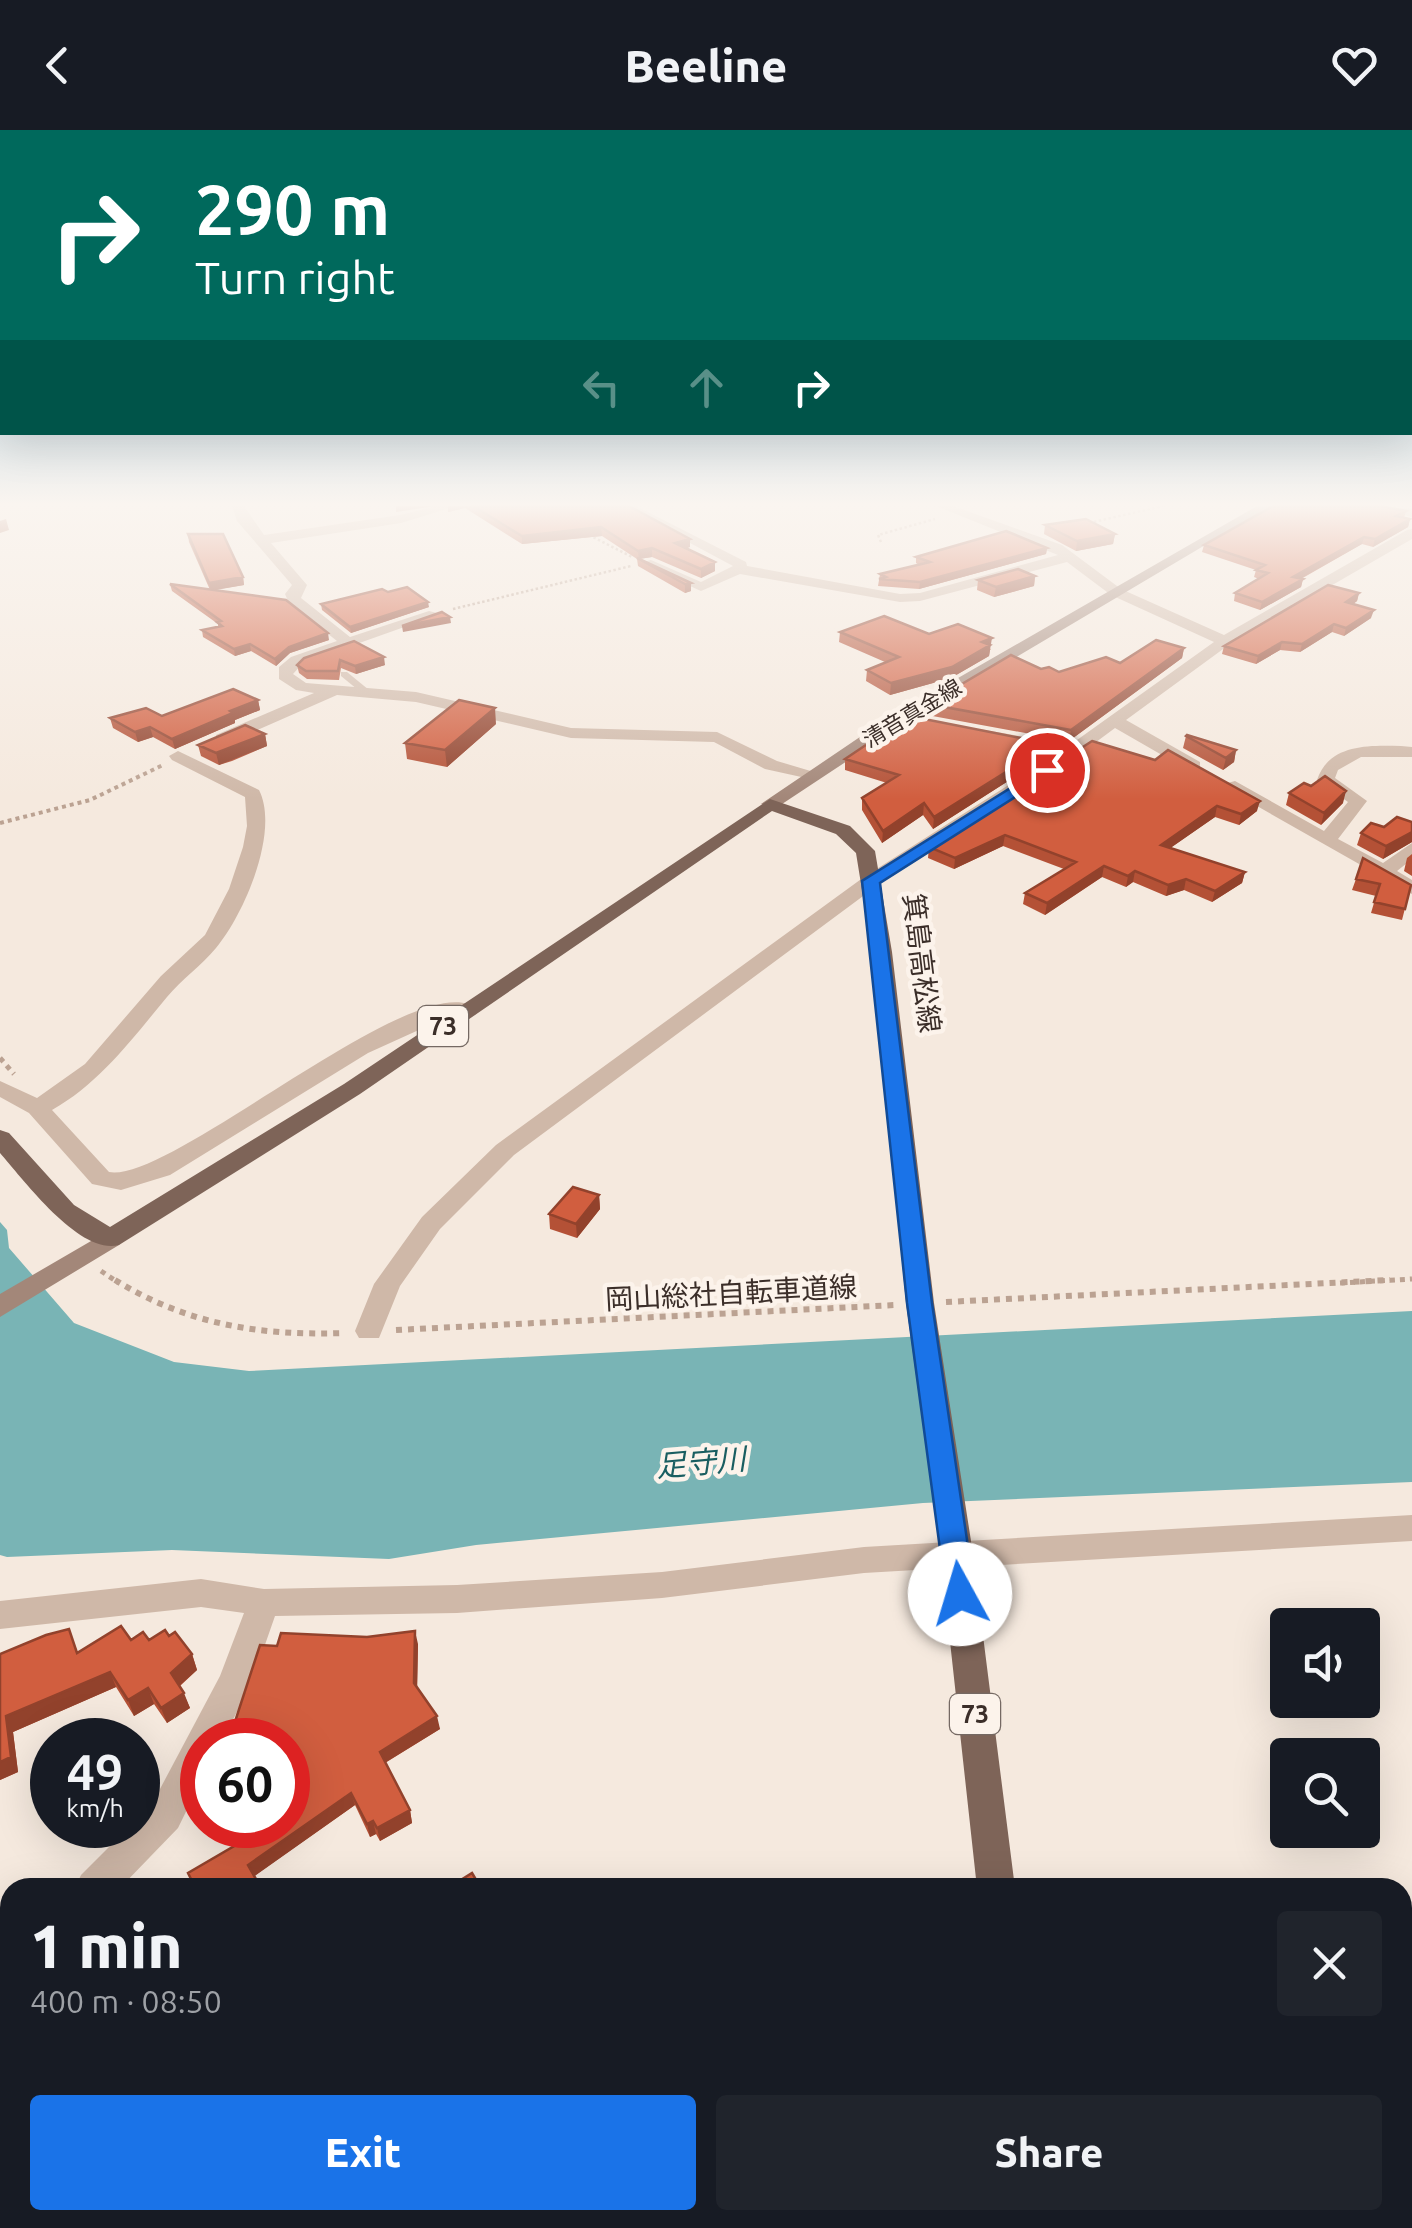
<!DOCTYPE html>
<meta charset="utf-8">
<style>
:root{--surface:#171b24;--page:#20242c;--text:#f1f3f6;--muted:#9ea1a6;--accent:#1a73e8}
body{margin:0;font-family:Ubuntu,"Noto Sans JP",sans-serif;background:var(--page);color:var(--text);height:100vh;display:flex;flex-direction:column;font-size:38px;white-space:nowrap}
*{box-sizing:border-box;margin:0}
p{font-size:32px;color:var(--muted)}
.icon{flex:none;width:55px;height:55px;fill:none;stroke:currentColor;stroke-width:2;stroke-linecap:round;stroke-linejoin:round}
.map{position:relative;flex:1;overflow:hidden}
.panel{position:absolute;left:0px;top:1748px;width:1412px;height:352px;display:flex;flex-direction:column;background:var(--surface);border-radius:30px 30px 0 0;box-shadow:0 10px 40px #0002}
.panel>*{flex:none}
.hud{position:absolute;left:0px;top:0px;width:1412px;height:305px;box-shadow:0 10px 40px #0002;background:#00695c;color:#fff;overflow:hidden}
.tools{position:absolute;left:1270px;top:1478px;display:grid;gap:20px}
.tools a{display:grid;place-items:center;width:110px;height:110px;border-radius:10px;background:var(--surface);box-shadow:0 10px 40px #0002;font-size:50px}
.speed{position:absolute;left:30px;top:1588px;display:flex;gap:20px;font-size:50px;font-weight:700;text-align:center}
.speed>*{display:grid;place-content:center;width:130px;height:130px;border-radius:50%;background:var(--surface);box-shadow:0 10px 40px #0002;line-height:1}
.speed small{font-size:25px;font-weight:400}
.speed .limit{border:15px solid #d22;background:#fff;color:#111}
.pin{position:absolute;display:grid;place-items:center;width:85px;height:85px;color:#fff;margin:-42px;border:5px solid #fff;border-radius:50%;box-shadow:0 2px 10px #0007}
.me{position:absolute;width:110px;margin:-55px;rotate:354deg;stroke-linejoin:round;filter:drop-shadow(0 0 8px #0008)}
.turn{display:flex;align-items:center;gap:35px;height:210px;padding:0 30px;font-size:45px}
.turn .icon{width:130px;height:130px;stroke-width:2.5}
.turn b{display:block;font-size:70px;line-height:85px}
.lanes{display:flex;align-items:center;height:95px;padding:0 30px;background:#0003;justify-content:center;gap:50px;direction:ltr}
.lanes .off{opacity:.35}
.round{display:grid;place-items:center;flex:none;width:105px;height:105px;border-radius:10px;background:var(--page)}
.summary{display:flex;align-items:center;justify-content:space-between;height:170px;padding:0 30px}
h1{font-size:60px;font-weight:800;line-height:75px}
.cta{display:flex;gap:20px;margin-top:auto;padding:20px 30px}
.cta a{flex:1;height:115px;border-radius:10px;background:var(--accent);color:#fff;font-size:40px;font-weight:800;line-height:115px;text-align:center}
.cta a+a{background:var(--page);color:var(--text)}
header{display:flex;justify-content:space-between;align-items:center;height:130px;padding:0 30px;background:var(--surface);font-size:45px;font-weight:800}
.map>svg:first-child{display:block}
</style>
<header><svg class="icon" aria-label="back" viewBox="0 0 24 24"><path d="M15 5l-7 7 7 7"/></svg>Beeline<svg class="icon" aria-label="heart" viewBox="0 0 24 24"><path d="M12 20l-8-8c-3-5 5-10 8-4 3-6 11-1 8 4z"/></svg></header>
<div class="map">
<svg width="1412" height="2098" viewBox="0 0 1412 2098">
<rect width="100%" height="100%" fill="#f5e9de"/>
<path fill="#79b4b5" d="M0,1092l7,8 2,18 65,75 100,39 75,9 1163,-60v171l-489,21 -447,42 -87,14 -217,-9 -165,7 -7,-2z"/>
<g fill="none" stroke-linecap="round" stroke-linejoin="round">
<path stroke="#bba292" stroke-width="2.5" stroke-dasharray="2.5 2.5" stroke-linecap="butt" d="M1089,393l74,-17
M589,405l43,22
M881,412l-3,-7 57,-16
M453,479l178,-43"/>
<path stroke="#bba292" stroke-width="4" stroke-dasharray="4 4" stroke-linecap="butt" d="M0,693l90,-23 73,-35"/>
<path stroke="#bba292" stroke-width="5" stroke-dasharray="5 5" stroke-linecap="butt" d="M0,928l14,16
M101,1141l18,12
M1340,1153l72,-4"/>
<path stroke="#bba292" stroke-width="6" stroke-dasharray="6 6" stroke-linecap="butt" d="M115,1150c73,45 146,56 230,53
M946,1172l444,-22
M396,1200l499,-25"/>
<path fill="#cfb8a8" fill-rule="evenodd" d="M341,542h6l22,18v4h-6l-22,-18z"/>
<path fill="#cfb8a8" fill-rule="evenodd" d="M232,376h12l20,29 136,-20 37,-9h19l-55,17 -130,20 36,42 -6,13 49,39 79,-26 12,3 -138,49 -10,11 13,9 110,9 155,36 146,4 60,29 47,14 -9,5 -50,-11 -51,-27 -143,-4 -155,-36 -79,-7 -109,48h-12v-8l98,-42 -18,-3 -17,-11v-12l12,-10 46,-16 -48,-38 -4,-9 7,-9 -55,-64z
M621,376h15l110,56 1,4 153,28 20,-1 138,-38 -122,-49h17l109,39 59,44 103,46 183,-105 5,-1v10l-182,105 -104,76 74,42v8h-12l-73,-42 -62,46 -175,111 -364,270 -74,74 -40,57 -21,52h-20l-4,-7 19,-47 48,-67 74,-72 368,-268 195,-124 -79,-16v-8l90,16 144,-103 -103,-47 -44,-33 -147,39 -20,1 -160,-28 -39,17 -62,-28 12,-3 50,22 32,-16z
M1378,376l34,3v8l-33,-8z
M1401,616l11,1v10h-51l-23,13 -3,8 32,23 -29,38 45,24 29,-20v16l-15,12 15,9v14l-192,-109 15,-4 89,50 24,-29 -31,-22c12,-36 51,-35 84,-34z
M178,621l81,39c21,41 -15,125 -43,158 -15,18 -34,31 -49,49 -35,42 -67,86 -115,113l57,62c62,12 316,-214 369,-162l-3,5 -32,4 -75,34 -198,122 -49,15 -29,-6 -63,-71 -29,-16v-16l37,17 48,-34 76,-88 44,-41 24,-46 14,-42 4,-21 -2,-29 -73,-37 -3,-4z
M1412,1385v26l-548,32 -202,25 -205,15 -182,3 -22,63 -30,61h-21v39l-24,49 -58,60h-45l6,-13 50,-50h7v-7l14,-14 68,-128 24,-63 -43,-6 -201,22v-28l201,-22 63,10 193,-4 205,-13 202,-25z
M10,1795v40l-10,4v-40z
M0,1859l10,4v72l-10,-4z
M1412,1975v62l-10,4v-62z
M36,2090h44l2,8h-44z
M1353,2090h44l-3,8h-44z"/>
<path fill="#a38779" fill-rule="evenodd" d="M1257,376h14l-374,222 -121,80 -15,-4 124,-84z
M110,1100l9,3 4,6 -4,6 -119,72v-23z"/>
<path fill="#7e6458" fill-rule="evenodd" d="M770,669l80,27 25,25 17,101 42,351 37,238 44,347h-38l-38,-347 -33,-238 -34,-351 -16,-99 -20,-19 -64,-23 -412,283 -241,151c-39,11 -96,-66 -119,-92v-23l9,3 65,72 36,22 234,-143z
M991,2090h44v8h-44z"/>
</g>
<path fill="#b45136" d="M448,376h181l61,33v8l-4,1 29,14v9l-14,7 -49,-21 -13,2 52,24v8l-6,2 -47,-27 -1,-7 -35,-23 -80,8 -57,-36 -17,4z
M1406,381l-2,7 6,1 -2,8 -35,20 -11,-3 -61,35h2l-2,8 -41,23 -26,-9 1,-8 24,-14 -5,-2 2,-7 -54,-18 2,-7z
M1045,395l70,9 -2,10 -37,7 -32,-17z
M188,404l55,43 1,8 -31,5 116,50 -39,13 -14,13 -25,-15 -16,5 -32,-19 -1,-7 16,-3v-3l-46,-33 -2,-7 40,6 -21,-48z
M1047,418l-1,6 -127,35 -41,-3 2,-12 39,-9 -3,-2v-6z
M1035,446l-1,10 -40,11 -17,-7 1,-10z
M388,462l41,15 -78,26 -29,-23 -1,-6z
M1359,463l-2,8 -4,3 18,14 -27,18 -12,-4 -32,20 -20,-2 -24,14 -34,-10 2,-8z
M840,502l89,2 62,15 -1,1 -1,6 -38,22 -61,17 -24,-14 1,-11 18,-8 -46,-20z
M354,511l31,24 -29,9 -15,-6 -2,12 -32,-1 -8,-6 -2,-8z
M1184,518l-2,10 -113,83 -142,-26 1,-11 113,-35 18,3 61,-9z
M258,570l2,10 -25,10v3l-60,26 -22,-12 -15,5 -25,-14 -3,-10 52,-2z
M496,594l-49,43 -40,-8 -2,-16z
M265,604l2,12 -35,15 -13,4 -18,-9 -3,-11z
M1186,606l50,14 -2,12 -11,8 -40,-22z
M1092,611l165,70 -18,14 -24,-8 -45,31 75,24 -3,11 -30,19 -28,-12 -18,6 -33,-14 -7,5 -24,-10 -57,38 -22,-11 2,-11 39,-24 -61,-23 -49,23 -26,-11 1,-11z
M1049,625l-116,74 -10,-14 -41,28 -20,-33v-12l25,-15 -42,-13v-11z
M1289,663l54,10 -22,22 -35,-20z
M1412,692v20l-29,17 -26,-14 4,-12z
M1412,724v22l-8,-5 3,-13z
M1356,749l55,6 -9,35 -31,-7 5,-17 -24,-6z
M599,1065l1,14 -23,29 -27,-9 -1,-15z
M169,1506l23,18 5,16 -17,16 10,22 -23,15 -13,-19 -20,12 -18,-29 -103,45 5,40 -18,8v-126l78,-2 53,-12h18z
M418,1514l-1,43 23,42 -55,34 25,47 2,13 -32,18 -4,-7 -6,3 -15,-32 -101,71 -63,3 47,-35 -13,-19h63v-85l-11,-94z"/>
<path fill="#92422c" d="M396,376h39l-39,6z
M448,376h16l1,2 -17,4z
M6,389l3,11 -9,3v-12z
M1410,389l-2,8 -35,20 2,-8z
M601,397l1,9 -80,8v-8z
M1115,404l-2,10 -37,7 1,-10z
M1364,407l-2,7 -71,40 2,-7z
M690,409v8l-14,5 -1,-9z
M652,418v9l-13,2 -1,-8z
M1047,418l-1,6 -127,35 1,-7z
M715,432v9l-14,7v-9z
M1035,446l-1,10 -40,11 2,-10z
M243,447l1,8 -34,6 -1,-8z
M1303,449l-2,8 -41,23 2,-8z
M691,453v8l-6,2v-9z
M1359,463l-2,8 -13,10 2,-9z
M428,472l1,5 -78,26 -1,-6z
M1374,480l-3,8 -27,18 2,-8z
M450,487l1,6 -48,9 -1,-6z
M1334,494l-2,8 -32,20 2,-8z
M328,503l1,7 -39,13 -14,13 -1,-7 14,-12z
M992,508l-3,18 -38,22 -61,17 1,-12z
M1282,512l-2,8 -24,14 2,-8z
M250,514l1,7 -16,5 -1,-7z
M1184,518l-2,10 -113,83 2,-11z
M384,527l1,8 -29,9 -1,-8z
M258,570l2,10 -25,10v3l-60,26 -3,-10 58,-28z
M495,578l1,16 -49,43 -2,-17z
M150,597l3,10 -15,5 -3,-10z
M265,604l2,12 -48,19 -3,-12z
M1051,614l-2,11 -116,74 1,-12z
M1236,620l-2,12 -11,8 3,-12z
M1346,661l-3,12 -22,22 3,-12z
M1260,671l-3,10 -18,14 2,-11z
M924,673l-1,12 -41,28 1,-12z
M1217,676l-2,11 -56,39 2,-11z
M1412,702v10l-29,17 3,-13z
M1005,705l-2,11 -49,23 1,-11z
M1104,736l-2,11 -57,38 2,-12z
M1135,741l-2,11 -7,5 2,-11z
M1245,742l-3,11 -30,19 3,-11z
M1186,749l-2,11 -18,6 2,-11z
M599,1065l1,14 -23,29 -1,-14z
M415,1501l3,13 -1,52 -3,-13z
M192,1524l5,16 -20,18 -6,-15z
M110,1542l6,15 -103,45 5,40 -18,8v-18l6,-46z
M148,1558l6,16 -20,12 -6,-16z
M184,1563l6,15 -23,15 -6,-15z
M437,1586l3,13 -57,35 -3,-12z
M351,1663l4,12 -103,73 -4,-13z
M410,1680l2,13 -32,18 -3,-13z
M373,1691l3,13 -6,3 -3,-13z
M0,2073l9,12 4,13h-6z"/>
<path fill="#d15e3f" stroke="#92422c" stroke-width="2.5" d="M473,376h156l61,33 -15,4 40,19 -14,7 -49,-21 -14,3 -37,-24 -79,9z
M1273,376h108l25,5 -10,5 14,3 -35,20 -11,-2 -71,40 10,2 -41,23 -27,-9 33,-20 -12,-3 9,-5 -61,-20z
M1086,389l29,15 -38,7 -32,-16z
M1006,401l41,17 -127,34 -41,-3 7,-2 -6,-3 50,-12 -14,-5z
M188,404h35l20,43 -34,6z
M637,428l54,25 -6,1z
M1018,439l17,7 -39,11 -18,-7z
M170,454l116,16 42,33 -39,14 -14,12 -25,-15 -16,5 -32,-19 20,-4 -5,-4 4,-1z
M1328,455l31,8 -13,9 28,8 -28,18 -12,-4 -32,20 -20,-2 -24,14 -34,-10z
M407,457l21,15 -78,25 -29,-23 61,-15 6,3z
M442,482l8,5 -48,9z
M884,486l45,18 29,-10 34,14 -10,4 8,3 -38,22 -61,16 -24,-13 32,-13 -59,-25z
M1156,510l28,8 -113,82 -143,-26 83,-49 30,14 8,-2 10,5 47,-15 14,6z
M354,511l30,16 -29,9 -15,-6 -2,11h-32l-9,-6 7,-7z
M233,559l25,11 -28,11 3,2 -61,26 -22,-12 -15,5 -25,-14 36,-10 16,8z
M459,570l36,8 -50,42 -40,-7z
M909,586l142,28 -117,73 -10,-14 -41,28 -21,-33 37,-23 -54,-16z
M245,595l20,9 -49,19 -18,-8z
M1187,605l49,15 -10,8 -40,-22z
M1092,611l63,19 13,-10 92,51 -19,13 -24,-8 -56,39 84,27 -30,19 -29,-12 -18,6 -33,-14 -7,5 -24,-10 -57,37 -22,-10 51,-31 -71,-27 -50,23 -26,-11z
M1325,646l21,15 -22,22 -35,-20 15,-10 7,3z
M1397,687l15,5v10l-26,14 -25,-13 10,-10 13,4z
M1363,728l48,27 -6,24 -31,-7 6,-18 -24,-5z
M573,1057l26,8 -23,29 -27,-10z
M121,1496l10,14 12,-8 6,8 16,-10 4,6 6,-4 17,22 -21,19 13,20 -23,15 -13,-20 -20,12 -18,-28 -104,44 5,41 -11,5v-108l46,-19 23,-6 8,24z
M415,1501l-1,52 23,33 -57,36 30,58 -33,18 -4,-7 -6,3 -16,-31 -103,72 13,23h-86l16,-9 -3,-6 53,-31 -11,-17h58v-75l5,-3 -5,-1v-6h-59l31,-95 17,1 4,-13 86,4z
M472,1743l9,15h-33z
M0,2073l7,25h-7z
M126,2090h18l3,8h-34z"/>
<linearGradient id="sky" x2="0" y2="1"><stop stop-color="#7bb4d4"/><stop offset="0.56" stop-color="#faf5f0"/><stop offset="1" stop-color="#faf5f0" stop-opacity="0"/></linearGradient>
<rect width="1412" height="669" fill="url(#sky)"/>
<path fill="#1a73e8" stroke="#114b97" stroke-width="2.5" d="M1047,635l6,1v7l-173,110 52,420 43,291 -4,8 -11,4 -10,-4 -4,-8 -39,-291 -45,-422z"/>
<g text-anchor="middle" stroke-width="9" stroke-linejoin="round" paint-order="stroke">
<g font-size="22" fill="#3b2e29" stroke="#fcf3eb">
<text transform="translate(912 583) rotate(-31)" y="8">清音真金線</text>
</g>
<g fill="#fcf3eb" stroke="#756963" stroke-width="2.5">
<rect x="418" y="876" width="50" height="40" rx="8"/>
<rect x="950" y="1564" width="50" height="40" rx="8"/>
</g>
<g font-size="25" font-weight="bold" fill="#3b2e29">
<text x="443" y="905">73</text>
<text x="975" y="1593">73</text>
</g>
<g font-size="28" fill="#3b2e29" stroke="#fcf3eb">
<text transform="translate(922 833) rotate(83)" y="10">箕島高松線</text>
<text transform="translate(731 1163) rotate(-3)" y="10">岡山総社自転車道線</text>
</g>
<g font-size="30" font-style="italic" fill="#1a5e61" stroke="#fcf3eb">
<text transform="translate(701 1333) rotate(-5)" y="10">足守川</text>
</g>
</g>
</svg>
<div class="tools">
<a><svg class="icon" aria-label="sound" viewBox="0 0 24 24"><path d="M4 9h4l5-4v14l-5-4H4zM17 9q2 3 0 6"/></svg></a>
<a><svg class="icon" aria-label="search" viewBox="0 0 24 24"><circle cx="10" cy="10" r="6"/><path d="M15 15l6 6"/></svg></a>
</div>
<div class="speed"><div>49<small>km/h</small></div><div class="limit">60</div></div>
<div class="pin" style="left:1047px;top:640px;background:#d93025"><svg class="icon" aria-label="arrive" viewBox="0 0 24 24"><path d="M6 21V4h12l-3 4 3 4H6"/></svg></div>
<svg class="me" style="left:960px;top:1464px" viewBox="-20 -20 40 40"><circle r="19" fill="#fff"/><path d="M0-13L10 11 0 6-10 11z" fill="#1a73e8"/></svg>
<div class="hud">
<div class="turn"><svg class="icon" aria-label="right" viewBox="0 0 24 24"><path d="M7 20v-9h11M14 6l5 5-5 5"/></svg><div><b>290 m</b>Turn right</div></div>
<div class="lanes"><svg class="icon off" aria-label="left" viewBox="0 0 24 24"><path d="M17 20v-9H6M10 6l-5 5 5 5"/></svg><svg class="icon off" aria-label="ahead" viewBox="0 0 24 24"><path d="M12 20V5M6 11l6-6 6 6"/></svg><svg class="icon" aria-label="right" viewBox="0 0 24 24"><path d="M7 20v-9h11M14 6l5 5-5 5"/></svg></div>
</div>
<section class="panel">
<div class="summary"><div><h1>1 min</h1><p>400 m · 08:50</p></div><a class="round"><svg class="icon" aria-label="close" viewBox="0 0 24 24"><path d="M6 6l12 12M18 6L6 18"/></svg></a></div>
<div class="cta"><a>Exit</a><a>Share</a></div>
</section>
</div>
